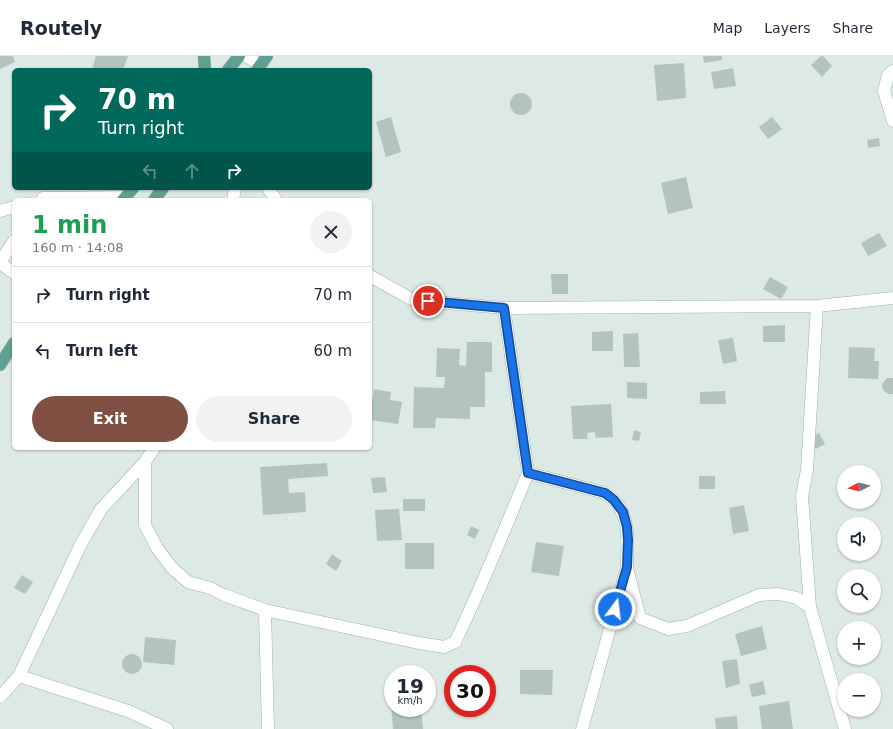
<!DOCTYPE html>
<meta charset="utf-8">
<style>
:root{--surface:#fff;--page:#f2f2f3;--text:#1f2937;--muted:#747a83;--line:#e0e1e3;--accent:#7f5042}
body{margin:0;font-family:"DejaVu Sans",sans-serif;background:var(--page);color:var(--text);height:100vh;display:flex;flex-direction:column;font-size:15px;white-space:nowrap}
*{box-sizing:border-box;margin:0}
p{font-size:13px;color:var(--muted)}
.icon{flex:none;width:22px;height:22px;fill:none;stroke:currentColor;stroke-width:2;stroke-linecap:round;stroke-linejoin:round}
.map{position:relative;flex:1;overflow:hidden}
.drawer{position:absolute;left:12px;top:142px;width:360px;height:252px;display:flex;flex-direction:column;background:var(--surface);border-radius:6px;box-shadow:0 1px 3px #0004}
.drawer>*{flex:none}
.hud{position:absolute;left:12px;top:12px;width:360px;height:122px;border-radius:6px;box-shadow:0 1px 3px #0004;background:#00695c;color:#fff;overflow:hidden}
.needle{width:26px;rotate:263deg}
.tools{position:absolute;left:837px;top:409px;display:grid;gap:8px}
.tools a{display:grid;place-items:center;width:44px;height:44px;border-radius:50%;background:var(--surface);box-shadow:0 1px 3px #0004;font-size:20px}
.speed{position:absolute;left:384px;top:609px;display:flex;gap:8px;font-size:20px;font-weight:700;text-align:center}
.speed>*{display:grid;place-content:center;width:52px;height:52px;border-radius:50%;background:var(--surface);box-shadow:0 1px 3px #0004;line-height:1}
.speed small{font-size:10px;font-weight:400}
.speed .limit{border:6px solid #d22;background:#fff;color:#111}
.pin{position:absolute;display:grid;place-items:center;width:34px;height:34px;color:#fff;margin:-17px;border:2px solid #fff;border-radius:50%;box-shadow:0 1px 4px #0007}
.me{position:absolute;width:44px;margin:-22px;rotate:15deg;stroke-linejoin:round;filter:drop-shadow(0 0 3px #0008)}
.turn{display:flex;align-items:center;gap:14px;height:84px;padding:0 20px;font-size:18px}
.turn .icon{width:52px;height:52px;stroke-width:2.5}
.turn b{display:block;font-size:28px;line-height:34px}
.lanes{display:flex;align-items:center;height:38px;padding:0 20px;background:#0003;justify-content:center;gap:20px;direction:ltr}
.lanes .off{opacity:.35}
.round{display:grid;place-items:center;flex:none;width:42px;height:42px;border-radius:21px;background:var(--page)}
.summary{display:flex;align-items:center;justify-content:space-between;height:68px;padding:0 20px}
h1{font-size:24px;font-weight:600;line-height:30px;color:#1e9e55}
.button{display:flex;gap:8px;margin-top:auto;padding:8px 20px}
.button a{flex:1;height:46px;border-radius:24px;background:var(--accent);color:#fff;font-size:16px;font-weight:600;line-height:46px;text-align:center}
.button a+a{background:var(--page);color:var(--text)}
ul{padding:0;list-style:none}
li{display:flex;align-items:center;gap:12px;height:56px;padding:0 20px;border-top:1px solid var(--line)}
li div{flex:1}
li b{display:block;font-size:15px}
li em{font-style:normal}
header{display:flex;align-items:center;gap:24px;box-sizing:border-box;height:56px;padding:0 20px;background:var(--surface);border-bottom:1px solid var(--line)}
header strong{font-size:19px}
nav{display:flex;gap:22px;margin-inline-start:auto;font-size:14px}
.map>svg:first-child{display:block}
</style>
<header>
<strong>Routely</strong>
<nav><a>Map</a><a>Layers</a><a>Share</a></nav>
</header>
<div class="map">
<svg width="893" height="673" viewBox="0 0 893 673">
<rect width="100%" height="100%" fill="#dde9e4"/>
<path fill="#b2c4bd" d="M0,0h13l2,6 -15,7z
M96,0h32l-5,14h-31z
M703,0h19v4l-18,3z
M821,0h2l9,10 -10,11 -11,-12z
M684,7l2,35 -29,3 -3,-36z
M733,12l3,18 -22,3 -3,-17z
M510 48a11 11 0 1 1 22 0a11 11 0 1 1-22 0Z
M391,61l10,35 -15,5 -10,-35z
M772,61l10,12 -14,10 -9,-12z
M879,82l1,8 -12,2 -1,-8z
M686,121l7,31 -25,6 -7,-31z
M879,177l8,13 -19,10 -7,-13z
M551,218h17v20h-16z
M770,221l18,10 -7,12 -18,-10z
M785,269v17h-22v-16z
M613,275v20h-21v-19z
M638,277l2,34h-16l-1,-33z
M733,282l4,23 -14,3 -5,-24z
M467,286h25v30h-7v35h-15v12l-34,-1 -1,10h-22l1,-41 30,1 1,-11h-9l1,-29 23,1 -1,16 7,1z
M849,291l26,1 -1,13h5l-1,18 -30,-1z
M887,322h6v16h-5l-5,-4 -1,-5 3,-5z
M627,326l20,1v16l-20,-1z
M374,333l17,3 -1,8 12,2 -4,22 -28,-4v-7z
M725,335l1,13h-26v-12z
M611,348l2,33 -17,1 -1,-6 -8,1 1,6h-15l-2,-33z
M634,374l7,2 -2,9 -7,-1z
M819,377l6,11 -9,5 -6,-11z
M327,407l1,13 -40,3 1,14 16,-1 1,20 -43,3 -3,-48z
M699,420h16v13h-16z
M385,421l2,15 -14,1 -2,-15z
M403,443h22v12h-22z
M744,449l5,26 -16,3 -4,-26z
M399,453l3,31 -25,1 -2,-31z
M471,470l8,4 -4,9 -8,-4z
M536,486l28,4 -5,30 -28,-4z
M405,487h29v26h-29z
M332,498l10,7 -6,10 -10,-7z
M22,519l11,7 -8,12 -11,-6z
M762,570l5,23 -26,7 -6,-22z
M145,581l31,3 -2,25 -31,-3z
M122 608a10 10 0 1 1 20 0a10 10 0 1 1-20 0Z
M737,603l3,25 -14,4 -4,-27z
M520,614h33l-1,25 -32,-1z
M763,625l3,13 -14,3 -3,-12z
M789,645l4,28h-31l-3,-23z
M391,647h2v5h28l2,21h-30z
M737,660l1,13h-22l-1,-11z"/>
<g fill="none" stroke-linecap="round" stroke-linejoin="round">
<g stroke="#a0b1ab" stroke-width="13">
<path id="minor" d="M247,0l14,10
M893,15l-5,4 -4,16 9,30
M268,132l8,12
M42,144l1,-2 82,-1
M233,144l2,-12
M0,155l14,-4
M0,206l14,-21
M0,207l14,10
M370,220l43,24 91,8 313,-2 76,-8
M504,252l24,165 77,20c3,3 7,5 10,8 16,18 12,43 12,66l-45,162
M145,406v63l12,23 15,20 16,14 22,6 14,7 41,15 154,33 25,4 11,-5c27,-55 49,-112 73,-169
M627,512l13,50 28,11 19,-3 72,-31 20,-1 18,4 13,9 35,122
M810,551l-8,-111 5,-26 10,-164
M265,554l3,119
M19,620l62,-132 20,-35 44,-47 9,-14
M0,641l19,-21 109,35 39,18"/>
</g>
<g stroke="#bcc4c2" stroke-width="13">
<path id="major" d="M204,0l1,14
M228,14l11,-14
M257,14l10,-14
M123,144l10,-12
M154,144l9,-12
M0,309l14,-22"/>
</g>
<use href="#minor" stroke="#fff" stroke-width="12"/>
<use href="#major" stroke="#60a093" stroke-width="12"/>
</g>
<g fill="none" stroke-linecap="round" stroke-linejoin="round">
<g stroke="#114b97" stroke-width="10">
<path id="route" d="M428,245l76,7 24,165 77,20 9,7 9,12 4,15 1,13 -1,27 -12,42"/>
</g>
<use href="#route" stroke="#1a73e8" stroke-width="7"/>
</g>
</svg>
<div class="tools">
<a><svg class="needle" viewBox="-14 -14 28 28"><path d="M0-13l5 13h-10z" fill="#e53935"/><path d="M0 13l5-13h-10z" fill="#747a83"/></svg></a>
<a><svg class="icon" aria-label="sound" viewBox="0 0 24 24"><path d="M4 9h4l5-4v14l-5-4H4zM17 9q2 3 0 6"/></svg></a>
<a><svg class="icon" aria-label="search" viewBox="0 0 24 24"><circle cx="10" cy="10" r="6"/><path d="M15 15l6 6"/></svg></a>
<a>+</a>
<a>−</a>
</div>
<div class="speed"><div>19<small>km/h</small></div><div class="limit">30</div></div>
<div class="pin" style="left:428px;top:245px;background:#d93025"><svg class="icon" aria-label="arrive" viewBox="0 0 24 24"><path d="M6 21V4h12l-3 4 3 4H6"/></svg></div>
<svg class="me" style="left:615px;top:553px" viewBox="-20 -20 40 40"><circle r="17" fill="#1a73e8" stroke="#fff" stroke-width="3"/><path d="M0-11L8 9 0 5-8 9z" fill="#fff"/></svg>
<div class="hud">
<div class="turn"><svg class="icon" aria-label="right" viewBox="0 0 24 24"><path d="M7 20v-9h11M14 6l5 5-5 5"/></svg><div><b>70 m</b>Turn right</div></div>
<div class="lanes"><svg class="icon off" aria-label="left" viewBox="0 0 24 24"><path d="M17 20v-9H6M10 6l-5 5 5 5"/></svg><svg class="icon off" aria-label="ahead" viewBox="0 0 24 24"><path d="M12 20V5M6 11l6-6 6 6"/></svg><svg class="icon" aria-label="right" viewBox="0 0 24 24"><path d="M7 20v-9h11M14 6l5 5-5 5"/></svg></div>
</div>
<section class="drawer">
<div class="summary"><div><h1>1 min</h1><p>160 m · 14:08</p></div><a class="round"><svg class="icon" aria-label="close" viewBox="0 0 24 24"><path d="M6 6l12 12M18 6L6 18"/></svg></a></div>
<ul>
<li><svg class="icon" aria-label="right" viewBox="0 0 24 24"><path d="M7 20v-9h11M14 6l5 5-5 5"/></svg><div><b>Turn right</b></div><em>70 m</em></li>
<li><svg class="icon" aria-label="left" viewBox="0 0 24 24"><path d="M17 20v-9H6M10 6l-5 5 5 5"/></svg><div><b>Turn left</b></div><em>60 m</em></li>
</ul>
<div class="button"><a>Exit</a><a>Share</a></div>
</section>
</div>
